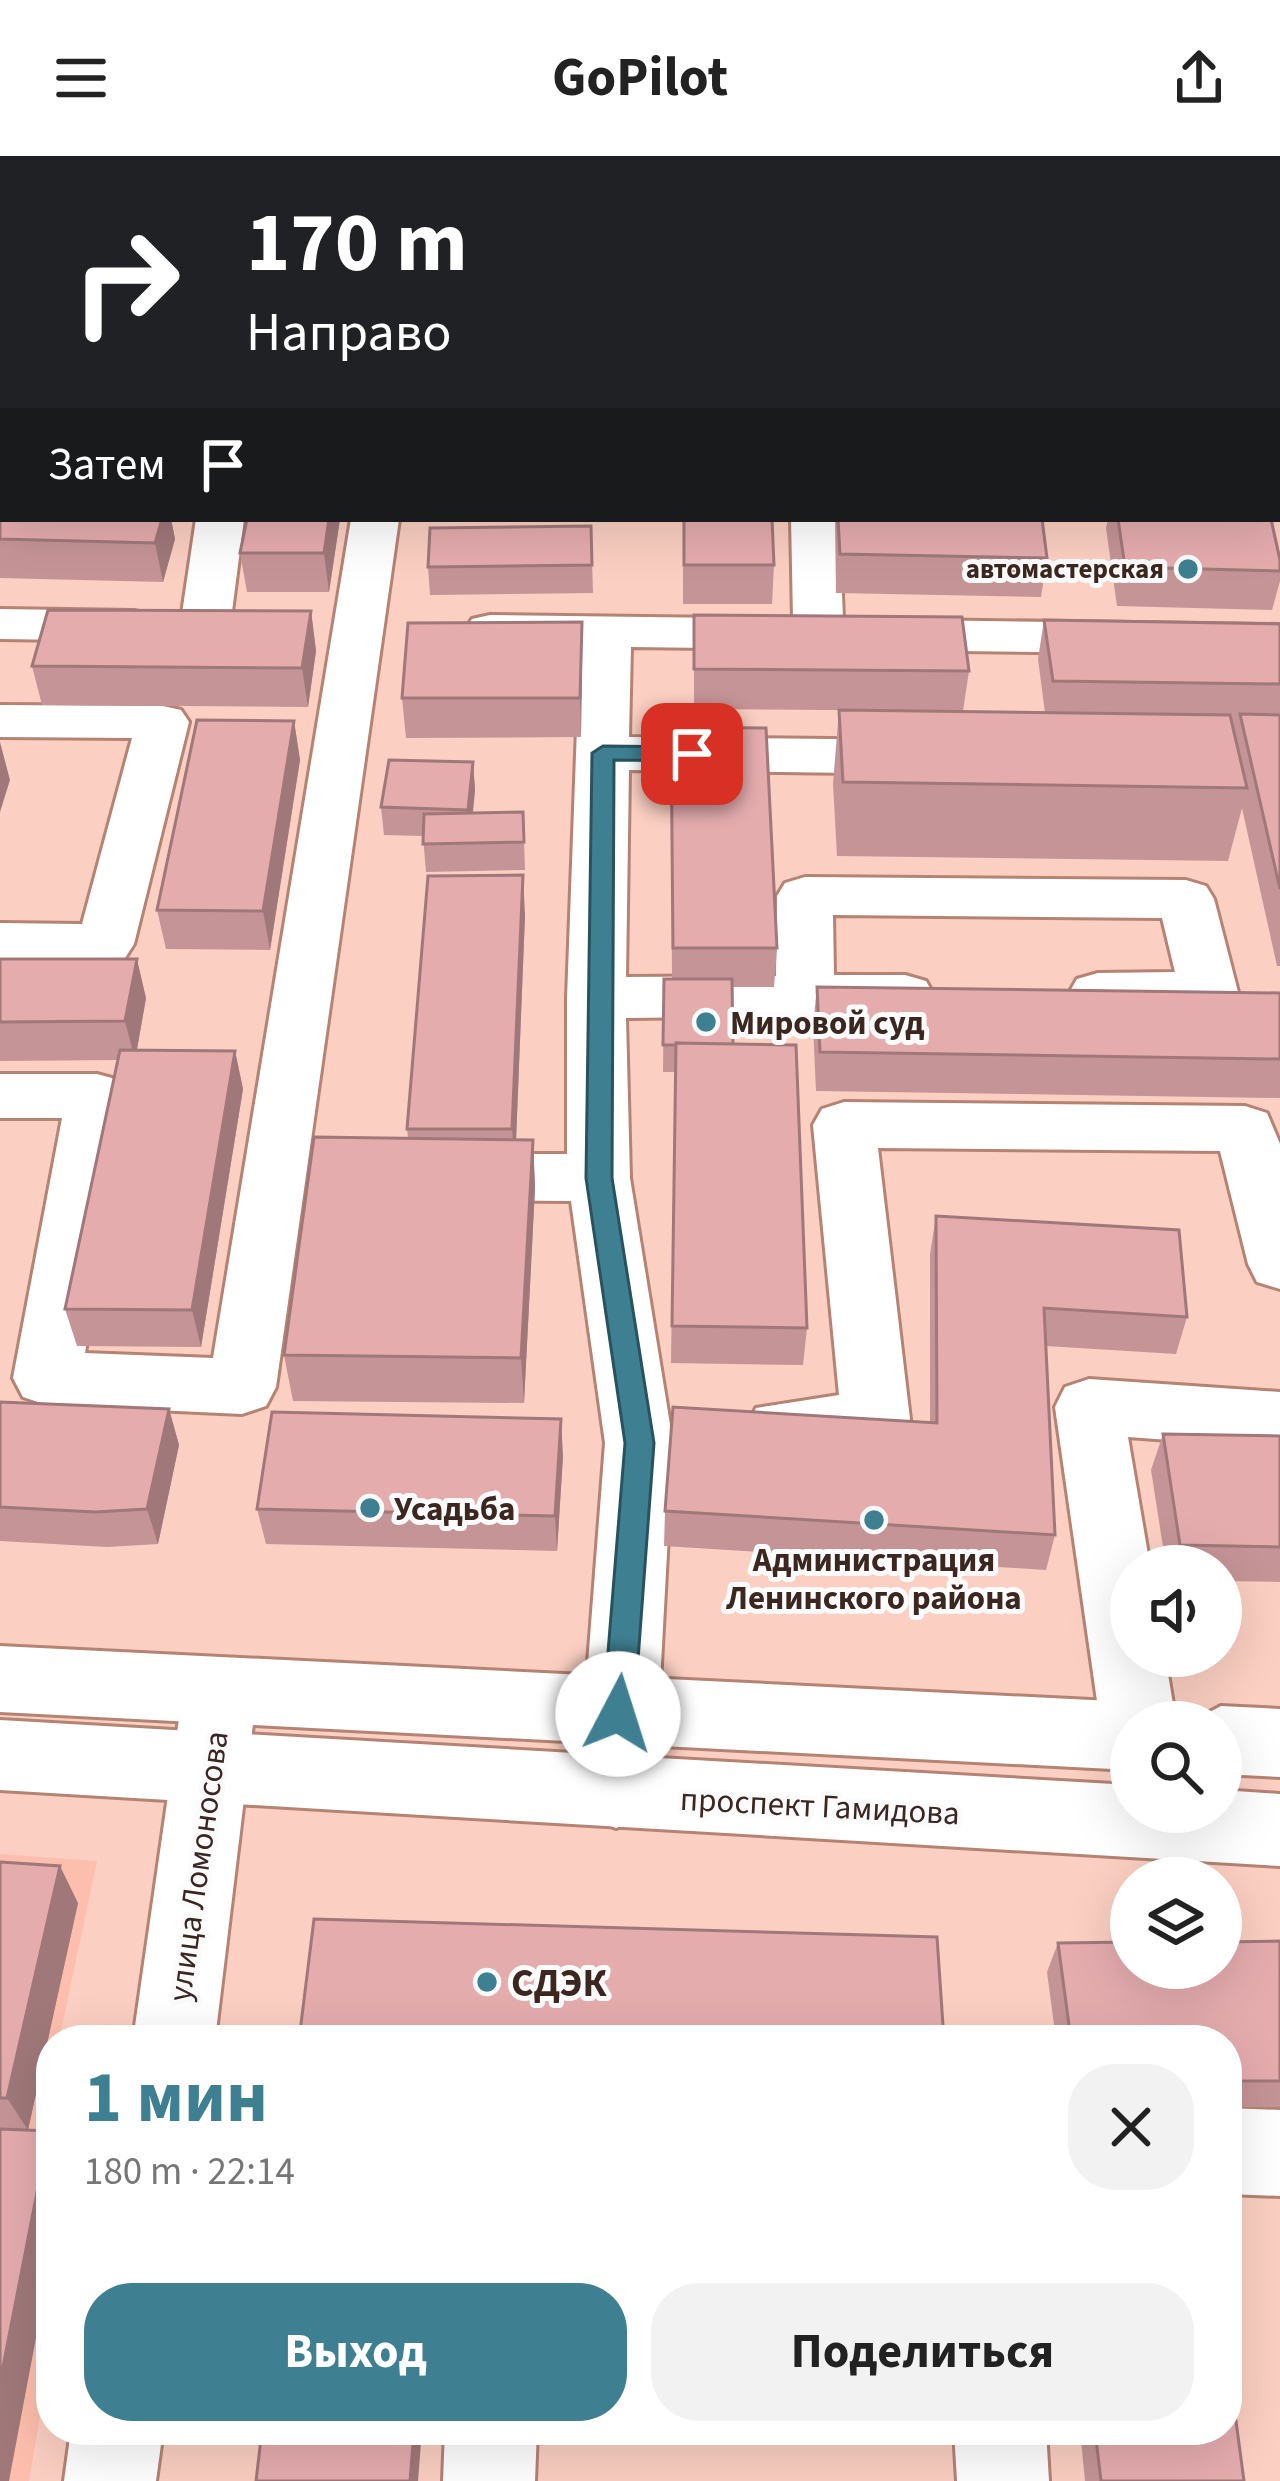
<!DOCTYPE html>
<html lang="ru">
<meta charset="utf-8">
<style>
:root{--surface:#fff;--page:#f2f2f2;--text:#222;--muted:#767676;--accent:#3e8091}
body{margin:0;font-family:"Source Sans 3",sans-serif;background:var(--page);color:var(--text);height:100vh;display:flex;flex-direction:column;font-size:45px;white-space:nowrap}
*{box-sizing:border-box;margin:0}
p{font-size:39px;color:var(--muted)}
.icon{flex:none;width:66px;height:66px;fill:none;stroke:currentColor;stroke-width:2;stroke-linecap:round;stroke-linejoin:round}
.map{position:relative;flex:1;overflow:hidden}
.side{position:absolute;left:36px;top:1869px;width:1206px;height:420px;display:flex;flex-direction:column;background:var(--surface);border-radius:48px;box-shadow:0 12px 48px #0002}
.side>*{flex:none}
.top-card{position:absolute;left:0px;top:0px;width:1281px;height:366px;box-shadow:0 12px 48px #0002;background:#202124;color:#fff;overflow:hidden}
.tools{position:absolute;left:1110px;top:1389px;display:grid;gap:24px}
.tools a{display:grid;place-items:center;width:132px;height:132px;border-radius:50%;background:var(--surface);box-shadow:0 12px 48px #0002;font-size:60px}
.pin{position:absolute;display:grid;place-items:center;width:102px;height:102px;color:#fff;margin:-51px;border-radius:24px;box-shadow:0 6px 18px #0006}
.me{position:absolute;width:132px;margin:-66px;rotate:5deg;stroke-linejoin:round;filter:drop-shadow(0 0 9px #0008)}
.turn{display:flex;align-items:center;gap:42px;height:252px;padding:0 48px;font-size:54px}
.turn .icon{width:156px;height:156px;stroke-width:2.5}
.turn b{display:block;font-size:84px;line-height:102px}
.then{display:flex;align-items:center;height:114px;padding:0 48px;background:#0003;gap:24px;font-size:45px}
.round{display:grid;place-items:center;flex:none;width:126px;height:126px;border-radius:48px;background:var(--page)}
.summary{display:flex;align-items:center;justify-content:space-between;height:204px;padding:0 48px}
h1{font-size:72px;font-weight:700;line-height:90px;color:var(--accent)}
.cta{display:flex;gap:24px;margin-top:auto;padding:24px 48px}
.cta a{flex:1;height:138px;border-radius:48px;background:var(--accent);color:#fff;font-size:48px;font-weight:700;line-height:138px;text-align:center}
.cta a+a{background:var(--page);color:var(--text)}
header{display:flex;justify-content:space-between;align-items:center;height:156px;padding:0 48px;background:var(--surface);font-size:54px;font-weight:700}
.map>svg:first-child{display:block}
</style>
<header><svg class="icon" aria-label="menu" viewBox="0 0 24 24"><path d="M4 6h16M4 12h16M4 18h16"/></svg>GoPilot<svg class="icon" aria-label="share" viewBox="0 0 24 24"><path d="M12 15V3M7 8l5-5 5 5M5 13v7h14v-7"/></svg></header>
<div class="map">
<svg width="1280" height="2325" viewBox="0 0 1280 2325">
<rect width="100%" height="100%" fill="#fbcfc2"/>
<path fill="#fdbead" d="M0,1698l97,7 -38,179h-8l-6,61 6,2v248l-22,130h-29z"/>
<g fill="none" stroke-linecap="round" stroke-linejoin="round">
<g stroke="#b58374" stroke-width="6">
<path id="minor" d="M307,0h40l-41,3z
M798,0h40v3h-40z
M0,167h3v26h-3z
M1278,236h2v26h-2z
M0,281h3v28h-3z
M196,363h48l-14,108 -7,11 -18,4 -18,-4 -7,-11z
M351,363h48l-123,868 -10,19 -24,8 -195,-9 -24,-8 -10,-19 49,-260h-62v-44h97l22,6 8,16 -42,257 128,5z
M791,363h48l4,100 437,6v30l-649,-8 -2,90 294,3 19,5 8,12 -8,12 -19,5 -294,-4 -3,207 150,-1 1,-80 8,-13 20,-6 381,3 20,6 8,13 24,93 -8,14c-44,13 -109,14 -153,1l-8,-14 8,-14 21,-6 77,-1 -13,-54 -329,-3 1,60h71l21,6 8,14 -8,14 -21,6 -279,3 4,160 43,265 -19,350 -11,25 -27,10 -27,-10 -11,-25 27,-350 -34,-242 -125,-1 -22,-6 -9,-17 9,-17 22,-6h121v-156l13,-352 -108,-5 -7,-11 7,-11 18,-4 303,4z
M0,453l134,2 18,4 7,11 -7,11 -18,4 -134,-2z
M0,549l163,1 18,4 8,12 -55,222 -9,14 -20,6 -105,-1v-40l82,1 50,-186 -132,-1z
M844,946l401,4 22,7 13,31v145l-23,-7 -9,-18 -28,-113 -342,-3 32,271 -10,20c-42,14 -102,23 -144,9l-10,-20 10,-20 83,-13 -26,-270 9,-16z
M1089,1223l191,13v56l-152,-11 22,129h-19v90h34l11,66h-45v31l-20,-7 -11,-24 -45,-315 10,-20z
M220,1502l26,10 11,23 -42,349h-82l50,-349 11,-23z
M1227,1952l53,2v86l-53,-2z
M71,2274h92l-7,51h-92z
M445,2274h92l-2,51h-92z
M954,2274h92l3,51h-92z"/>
</g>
<g stroke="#b58374" stroke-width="6">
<path id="major" d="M1178,0h40l1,3h-40z
M1278,111l2,1v32l-2,-1z
M1278,212h2v31h-2z
M0,1490l1131,56 27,10 4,10h-31v48l-1131,-58z
M1221,1550l59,3v68l-59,-3v-52h-30z
M0,1564l1131,65v27h90v-22l59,4v72l-1280,-76z"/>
</g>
<use href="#minor" fill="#fff" fill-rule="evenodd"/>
<use href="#major" fill="#fff" fill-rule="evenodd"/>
</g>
<path fill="#c59496" d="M0,0h314l-1,3h-310v16h-3z
M719,0h78v3h-78z
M838,0h145v3h-145z
M0,59l3,1v69h-3z
M0,190h3v75h-3z
M0,341l3,22h168l4,20 -12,43 -163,-4z
M340,363l-11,73h-82l-7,-39z
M683,363l91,46 -2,39h-89z
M835,363h207l5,39 -6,39 -205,-4z
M1108,363h163l9,41v21l-8,29 -155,-4 -11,-78z
M591,370l2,67 -163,2 -2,-28z
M311,455l5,40 -8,56 -266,-2 -10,-39z
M694,459l275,56 -6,40 -269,-2z
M1044,464l236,4v342h-3l-35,-158 -14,53 -391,-5 -4,-72 6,-74 206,3 -7,-54z
M582,466l-1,115 -175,1 -4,-40z
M294,565l6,39 -30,190 -104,-1 -9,-39z
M473,606l2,28 -2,23 50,-1 2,58 -99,2 -3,-36 -39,-1 -3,-28z
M671,611l106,181 -3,39h-42l1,57 74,284 -4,37 -132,-2 4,-291h-12l1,-93h8z
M525,759l-9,225h17l2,48 -11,215 -231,-2 -9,-46 124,-217 -1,-9z
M0,803l146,39 -9,52 98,1 8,38 -42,258 -124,-1 -12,-37 53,-249 -118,1z
M817,831l463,6v105l-464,-7 -3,-65z
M936,1060l251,101 -11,37 -130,-8 9,189 -9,35 -382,-24 1,-35 265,-88v-169z
M0,1246l169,7 10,36 -21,99 -51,3 -107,-6z
M1163,1278l117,2v146l-59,-1v-15h-55l-15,-96z
M563,1300l-6,95 -291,-7 -9,-35z
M0,1706l78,41 -50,227 -28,-1z
M1280,1785v166h-53v-67h-171l-9,-68 11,-29z
M1080,2274h147l17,51h-159z"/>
<path fill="#a0787a" d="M162,363h9l4,20 -12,43 -8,-39z
M329,363h11l-11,73 -5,-39z
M311,455l5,40 -8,56 -6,-39z
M582,466v40l-1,75 -1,-39z
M294,565l6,39 -30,190 -7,-39z
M0,586l10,38 -10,32z
M473,606l2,28 -5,47 -2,-27z
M523,719l2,40 -10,252 -3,-38z
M137,803l9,39 -11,62 -10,-39z
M235,895l8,38 -42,258 -9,-37z
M533,984l2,48 -11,215 -3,-45z
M169,1253l10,36 -21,99 -11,-35z
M561,1263l2,37 -6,95 -2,-35z
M60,1710l18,37 -50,227 -21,-32z
M49,1975l2,3v124l-42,223h-9v-99z
M414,2274h8l-4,51h-8z"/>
<path fill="#e5acae" stroke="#a0787a" stroke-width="3" d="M479,0h159l-1,3h-158z
M719,0h57v3h-57z
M841,0h37v3h-37z
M1028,0h140l1,3h-80l-61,-1z
M0,59l3,1v32h-3z
M0,190h3v36h-3z
M0,341h3v22h159l-7,24 -155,-4z
M247,363h82l-5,34h-84z
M684,363h88l2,46h-90z
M838,363h204l5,39 -207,-4z
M1118,363h153l9,41v11l-155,-4z
M591,370l1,39 -164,2 2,-39z
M48,454l263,1 -9,57 -270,-2z
M694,459l268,2 7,54 -275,-2z
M1044,464l236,4v60l-227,-3z
M582,466l-2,76h-178l6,-75z
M839,554l391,5 17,73 -404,-6z
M1240,558l40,1v174z
M197,564l97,1 -31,190 -106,-1z
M671,571l95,1 11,220h-104z
M389,604l84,2 -5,48 -87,-3z
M523,656l1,30 -101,2 1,-30z
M523,719l-11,254h-105l21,-253z
M0,803h137l-12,62 -125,1z
M664,823h68l1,65 -57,-1v2h-13z
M817,831l463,6v66l-460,-7z
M676,887l120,2 11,283 -135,-2z
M120,894l115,1 -43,259 -127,-1z
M314,981l219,3 -12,218 -237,-3z
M936,1060l243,14 8,87 -143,-9 11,227 -390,-24 8,-104 264,16z
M0,1246l169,7 -22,100 -52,3 -95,-5z
M272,1256l289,7 -6,97 -298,-7z
M1163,1278l117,2v111l-100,-2z
M0,1706l60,4 -53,232h-7z
M314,1763l623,18 7,103h-645z
M1280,1785v140h-53v-41h-156l-13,-97 73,-1v26h90v-26z
M0,1973l49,2 -49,251z
M1227,2198l17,127h-143l-6,-51h132z
M262,2274h152l-4,51h-154z"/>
<path fill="#3e8091" stroke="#28535e" stroke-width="3" d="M603,590l89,1 11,7 -11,7 -78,-1 -2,418 42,265 -20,271 -5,9 -11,5 -11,-5 -4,-9 22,-271 -39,-265 6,-425z"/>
<g fill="#3e8091" stroke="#fbfbfb" stroke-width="4.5">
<circle cx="1188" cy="413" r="12"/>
<circle cx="706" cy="866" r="12"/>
<circle cx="370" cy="1352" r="12"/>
<circle cx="874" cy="1364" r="12"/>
<circle cx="487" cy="1826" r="12"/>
</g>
<g text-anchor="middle" stroke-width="10" stroke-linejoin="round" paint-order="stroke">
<g font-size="27" font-weight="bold" fill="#3b2620" stroke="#fbfbfb" text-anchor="end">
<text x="1164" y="422">автомастерская</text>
</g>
<g font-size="33" font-weight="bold" fill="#3b2620" stroke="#fbfbfb" text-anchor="start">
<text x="730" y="878">Мировой суд</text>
<text x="394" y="1364">Усадьба</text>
<text x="874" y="1415" text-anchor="middle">Администрация<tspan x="874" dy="38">Ленинского района</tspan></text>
</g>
<g font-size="33" fill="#3b2620" stroke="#fbfbfb">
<text transform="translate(820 1649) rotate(3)" y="12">проспект Гамидова</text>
<text transform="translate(197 1710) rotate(-82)" y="12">улица Ломоносова</text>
</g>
<g font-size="39" font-weight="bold" fill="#3b2620" stroke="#fbfbfb" text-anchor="start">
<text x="511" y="1840">СДЭК</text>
</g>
</g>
</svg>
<div class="tools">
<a><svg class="icon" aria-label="sound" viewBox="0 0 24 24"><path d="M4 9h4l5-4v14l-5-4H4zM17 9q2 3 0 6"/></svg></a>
<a><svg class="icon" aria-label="search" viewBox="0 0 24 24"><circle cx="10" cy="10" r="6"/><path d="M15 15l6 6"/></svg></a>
<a><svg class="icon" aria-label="layers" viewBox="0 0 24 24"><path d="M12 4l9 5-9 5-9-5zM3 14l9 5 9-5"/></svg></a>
</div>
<div class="pin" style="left:692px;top:598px;background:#d93025"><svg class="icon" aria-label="arrive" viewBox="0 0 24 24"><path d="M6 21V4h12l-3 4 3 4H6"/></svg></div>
<svg class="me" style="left:618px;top:1558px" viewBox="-20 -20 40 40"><circle r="19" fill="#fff"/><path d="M0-13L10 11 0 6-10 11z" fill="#3e8091"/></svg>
<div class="top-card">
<div class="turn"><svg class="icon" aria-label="right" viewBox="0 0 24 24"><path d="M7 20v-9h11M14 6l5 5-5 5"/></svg><div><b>170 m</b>Направо</div></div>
<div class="then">Затем<svg class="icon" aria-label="arrive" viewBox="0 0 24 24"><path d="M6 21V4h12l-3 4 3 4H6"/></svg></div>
</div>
<section class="side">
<div class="summary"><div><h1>1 мин</h1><p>180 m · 22:14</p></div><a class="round"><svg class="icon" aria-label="close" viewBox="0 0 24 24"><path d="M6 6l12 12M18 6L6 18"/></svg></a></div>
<div class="cta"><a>Выход</a><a>Поделиться</a></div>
</section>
</div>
